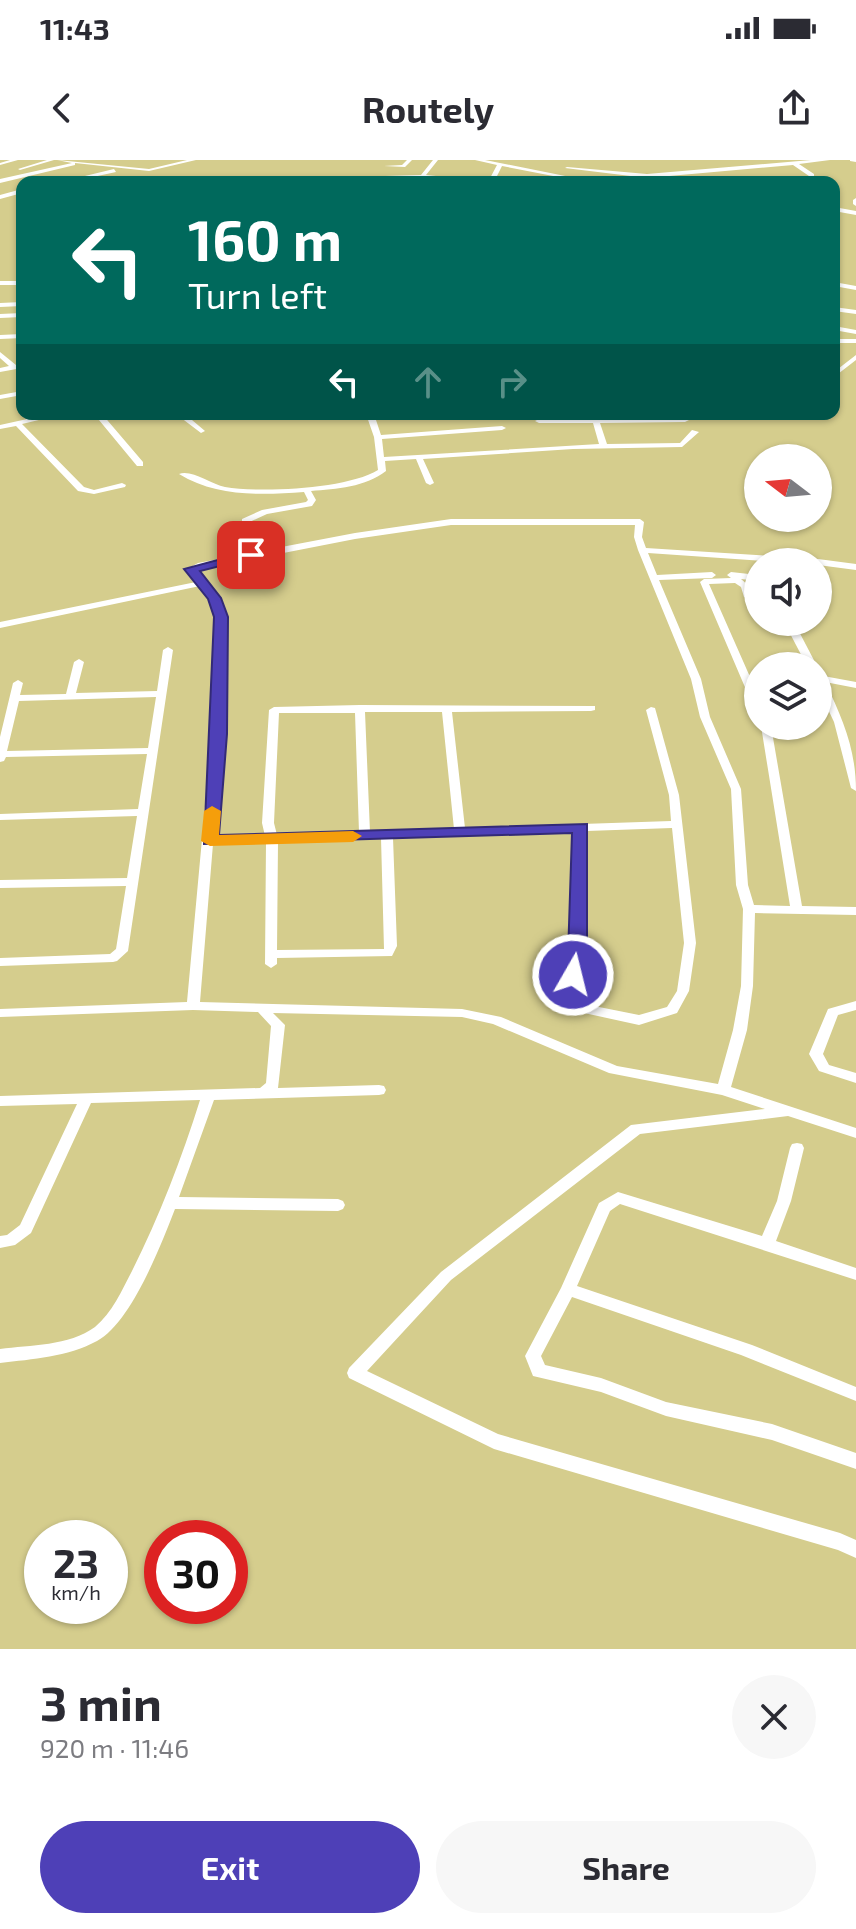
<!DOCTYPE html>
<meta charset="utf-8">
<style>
:root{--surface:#fff;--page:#f7f7f7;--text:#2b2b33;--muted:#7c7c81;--accent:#4e40b7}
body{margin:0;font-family:"Exo 2",sans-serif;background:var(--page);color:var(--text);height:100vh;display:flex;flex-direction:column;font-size:30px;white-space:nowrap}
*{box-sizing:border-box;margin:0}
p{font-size:26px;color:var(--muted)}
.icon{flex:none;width:44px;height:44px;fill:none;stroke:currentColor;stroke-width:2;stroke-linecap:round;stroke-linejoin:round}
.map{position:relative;height:1489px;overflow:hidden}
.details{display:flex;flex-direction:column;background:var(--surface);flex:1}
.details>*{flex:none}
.top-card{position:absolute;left:16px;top:16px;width:824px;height:244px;border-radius:16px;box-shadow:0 2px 6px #0004;background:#00695c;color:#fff;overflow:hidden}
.needle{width:52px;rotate:286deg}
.controls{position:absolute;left:744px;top:284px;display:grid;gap:16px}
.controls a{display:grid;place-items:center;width:88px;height:88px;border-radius:50%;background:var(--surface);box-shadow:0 2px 6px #0004;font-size:40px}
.speed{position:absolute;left:24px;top:1360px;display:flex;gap:16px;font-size:40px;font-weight:700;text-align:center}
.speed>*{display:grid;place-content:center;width:104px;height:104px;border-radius:50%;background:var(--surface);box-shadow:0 2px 6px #0004;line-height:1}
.speed small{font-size:20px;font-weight:400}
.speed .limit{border:12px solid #d22;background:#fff;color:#111}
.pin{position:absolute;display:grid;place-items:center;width:68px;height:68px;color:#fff;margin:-34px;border-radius:16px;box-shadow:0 4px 12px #0006}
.me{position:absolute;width:88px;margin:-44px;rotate:8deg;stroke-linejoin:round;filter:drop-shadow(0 0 6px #0008)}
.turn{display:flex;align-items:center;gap:28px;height:168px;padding:0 40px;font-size:36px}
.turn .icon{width:104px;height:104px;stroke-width:2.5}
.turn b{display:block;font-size:56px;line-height:68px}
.lanes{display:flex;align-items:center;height:76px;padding:0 40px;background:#0003;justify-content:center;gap:40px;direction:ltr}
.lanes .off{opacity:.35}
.round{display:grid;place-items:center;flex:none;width:84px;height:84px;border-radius:42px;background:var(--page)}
.headline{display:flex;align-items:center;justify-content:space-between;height:136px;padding:0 40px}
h1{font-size:48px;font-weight:700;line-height:60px}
.button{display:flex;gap:16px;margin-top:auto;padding:16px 40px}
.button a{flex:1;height:92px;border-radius:48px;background:var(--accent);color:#fff;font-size:32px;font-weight:700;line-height:92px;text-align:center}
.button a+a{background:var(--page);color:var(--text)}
.status{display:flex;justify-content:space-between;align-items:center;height:56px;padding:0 40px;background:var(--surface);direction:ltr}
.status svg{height:22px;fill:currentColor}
header{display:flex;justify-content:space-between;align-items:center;height:104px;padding:0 40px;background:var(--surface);font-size:36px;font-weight:700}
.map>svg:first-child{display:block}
</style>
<div class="status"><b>11:43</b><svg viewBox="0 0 49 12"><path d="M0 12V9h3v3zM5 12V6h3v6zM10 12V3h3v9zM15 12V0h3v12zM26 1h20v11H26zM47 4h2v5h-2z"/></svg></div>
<header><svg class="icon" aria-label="back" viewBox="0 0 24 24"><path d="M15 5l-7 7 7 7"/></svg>Routely<svg class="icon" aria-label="share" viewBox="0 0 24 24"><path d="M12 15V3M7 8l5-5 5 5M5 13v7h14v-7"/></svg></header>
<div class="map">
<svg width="856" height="1489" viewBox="0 0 856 1489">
<rect width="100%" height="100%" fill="#d5cd8d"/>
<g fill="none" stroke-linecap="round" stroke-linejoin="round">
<path fill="#fff" fill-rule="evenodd" d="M10,0h8l-18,5v-2z
M47,0h7l-34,10 -2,-1z
M57,0l92,9 38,-9h9l-47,11 -74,-8v2l-75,18v-4l72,-16z
M407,0h5l-7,7 -21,-1 18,-1z
M433,0h5l-12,15 30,3 2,3 -36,-3 -70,1 -3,-2 72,-2z
M475,0h10l110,22h-11l-82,-16 -8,16h-6l9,-17z
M811,0h19l-31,4 15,10v8h-6l1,-6 -16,-11 -146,13 -82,-10 2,-1 80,7z
M850,0h6v2l-6,-1z
M114,9l2,3 -46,10h-10z
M22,29v4l-22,6v-4z
M856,38v8l-3,-2v-4z
M834,47l22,4v4l-22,-4z
M0,121h22v4h-22z
M834,122l22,4v4l-22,-4z
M22,142v4l-22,1v-4z
M834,147l22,3v4l-22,-3z
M22,153v4l-22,1v-4z
M834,166l22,4v4l-22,-4z
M22,174v4l-22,1v-4z
M834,179h22v4h-22z
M0,192l16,13 6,-1v4l-22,4v-4l9,-2 -9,-8z
M856,195v5l-22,17v-5z
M22,231v4l-22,4v-4z
M50,254h14l-42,10 62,63 10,3 28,-7 4,2 -1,2 -31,7 -16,-3 -62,-65 -16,3v-4z
M94,254h8l41,48v4h-6z
M176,254h9l3,3 33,-3 -29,6 13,11 -4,2z
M366,254h8l7,21 121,-9 4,2 -4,2 -120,9 2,18 215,-13 -6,-21h-54l-4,-2 4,-2 53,-1 -2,-4h8l1,4h86l4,2 -4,2 -85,1 7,21 73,-1 12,-13 7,2 -17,15 -109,2 -150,10 11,24 -4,2 -4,-2 -10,-24 -31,2 1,10c-20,16 -50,18 -75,20l5,9 -4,6 -45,8 -22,10 -3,-1v-4l20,-9 44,-8 2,-2 -4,-8c-43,3 -88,5 -125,-18 12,-5 32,10 46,13 36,6 122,2 153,-17l-4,-33z
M451,359h189l4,3 -2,15 4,11 172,11 38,5v6l-38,-5v-3h-40l-130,-9 9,22 55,-3 4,3 -4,3 -53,2 42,99 9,38 31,72 7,96 6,20 36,1 -29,-180h10l31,180 54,1v8l-101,-2 -2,73 -6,44 -16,57 125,41v10l-68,-22 -148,18 -189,146 -84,91 131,63 342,99 16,7v18l-18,-8 -344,-101 -145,-71 -2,-5 2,-5 92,-96 190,-147 134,-16 -43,-14 -113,-22 -116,-49 -31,-7 -189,-4 12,12 -7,63 101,-3 5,1 2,4 -2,4 -5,1 -165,5 -35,97 159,2 5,2 2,4 -2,4 -5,2 -163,-2c-14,36 -44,114 -78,132 -30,16 -64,18 -97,22v-14c30,-4 69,-3 95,-22 17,-14 27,-37 37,-56 27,-54 50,-113 68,-171l-109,3 -60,130 -16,12 -15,3v-12l7,-1 13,-10 57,-121 -77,2v-10l260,-8 6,-5 5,-57 -13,-14 -65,-2 -193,7v-8l187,-7 30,-326 -1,-59 -6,-19 -10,-12 -200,42v-6l196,-40 -9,-13 11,-6 157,-30zM451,365h184l-1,12 4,13 53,129 9,38 31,72 5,96 7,24 -2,77 -8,44 -15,54 -101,-18 -116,-49 -39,-8 -262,-7 13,-158 53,-2 -1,122 6,4 6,-4v-6l115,-2 5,-10 -4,-108 182,-7 -3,125 -9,44 12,11 64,14 38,-12 12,-22 7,-48 -17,-148 -24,-87 -4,-1 -5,3 23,85 2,26 -206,7 -13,-116 139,-1 4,-1v-4l-235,-1 -86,2 -5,3 -7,113 3,13 -52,1 14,-161 -1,-59 -7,-19 -23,-28 159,-31zM365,552h77l12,117 -84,3zM279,553h76l4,119 -82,3 -3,-12zM672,668l12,115 -7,48 -10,16 -28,8 -55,-11 -8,-6 8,-42 3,-125zM381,678l3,111 -107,1 1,-108z
M731,412l27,3v6l-17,-2 8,7 3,9 -5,3 -3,-1 -3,-10 -6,-4 -26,1 49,111v14l-5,-3 -53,-124 4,-3 27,-1 -4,-3z
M784,462h10l23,44h-10z
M168,487l5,3 -45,301 -11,10 -4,1 -113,4v-8l110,-4 6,-5 10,-63 -126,2v-8l127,-2 10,-62 -137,4v-6l138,-5 9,-55 -141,3 -2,4 -4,1v-25l13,-54 5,-3 5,3 -3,12 46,-1 8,-32 5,-3 5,3 -8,31 81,-2 6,-41zM156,537l-8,51 -141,3 12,-50z
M818,515l38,7v6l-31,-6c18,37 31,68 31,109l-5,-3 -17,-66 -16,-34z
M856,841v9l-18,5 -15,39 6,11 27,8v10l-37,-12 -10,-17 19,-45z
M797,983l5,1 2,4 -13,53 -15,40 80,27v12l-236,-76 -10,7 -33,75 175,59 104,42v14l-115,-46 -169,-58 -31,59 4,9 56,13 65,24 106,22 84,29v16l-84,-29 -106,-24 -65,-24 -68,-16 -8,-20 36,-68 38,-85 19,-11 144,44 15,-35 13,-53 2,-4z"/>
</g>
<path fill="#4e40b7" stroke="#332a77" stroke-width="2" d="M251,391l5,1v5l-56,14 21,27 7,19 -1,117 -8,101 368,-11v132l-7,23 -7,2 -10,-6 5,-19 4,-123 -368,11 10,-227 -6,-18 -24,-30z"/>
<path fill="#f59e0b" d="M212,646l9,5 -2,24 134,-4 9,5 -9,6 -143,4 -9,-5 3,-30z"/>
</svg>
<div class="controls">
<a><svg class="needle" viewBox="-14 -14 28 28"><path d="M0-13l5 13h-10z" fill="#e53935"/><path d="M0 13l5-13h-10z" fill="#7c7c81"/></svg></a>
<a><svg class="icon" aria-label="sound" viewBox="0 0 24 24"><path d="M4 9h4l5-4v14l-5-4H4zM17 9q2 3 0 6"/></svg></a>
<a><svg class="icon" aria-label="layers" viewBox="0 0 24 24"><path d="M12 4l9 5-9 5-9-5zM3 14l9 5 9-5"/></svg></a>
</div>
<div class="speed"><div>23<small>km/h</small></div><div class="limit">30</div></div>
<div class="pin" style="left:251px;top:395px;background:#d93025"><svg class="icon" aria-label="arrive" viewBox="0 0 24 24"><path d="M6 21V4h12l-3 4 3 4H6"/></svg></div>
<svg class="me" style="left:573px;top:815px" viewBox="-20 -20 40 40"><circle r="17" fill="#4e40b7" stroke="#fff" stroke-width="3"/><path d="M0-11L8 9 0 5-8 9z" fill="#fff"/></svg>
<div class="top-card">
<div class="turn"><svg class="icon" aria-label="left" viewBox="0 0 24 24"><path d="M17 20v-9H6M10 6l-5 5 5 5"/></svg><div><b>160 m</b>Turn left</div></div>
<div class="lanes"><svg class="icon" aria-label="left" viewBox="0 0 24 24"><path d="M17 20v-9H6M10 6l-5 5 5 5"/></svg><svg class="icon off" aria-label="ahead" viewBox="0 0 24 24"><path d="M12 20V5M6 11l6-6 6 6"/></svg><svg class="icon off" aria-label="right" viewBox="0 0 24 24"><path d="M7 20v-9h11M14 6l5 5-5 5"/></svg></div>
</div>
</div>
<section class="details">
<div class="headline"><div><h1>3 min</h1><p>920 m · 11:46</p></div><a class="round"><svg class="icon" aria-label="close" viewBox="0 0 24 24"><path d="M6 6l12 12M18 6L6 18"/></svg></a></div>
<div class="button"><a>Exit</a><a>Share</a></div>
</section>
